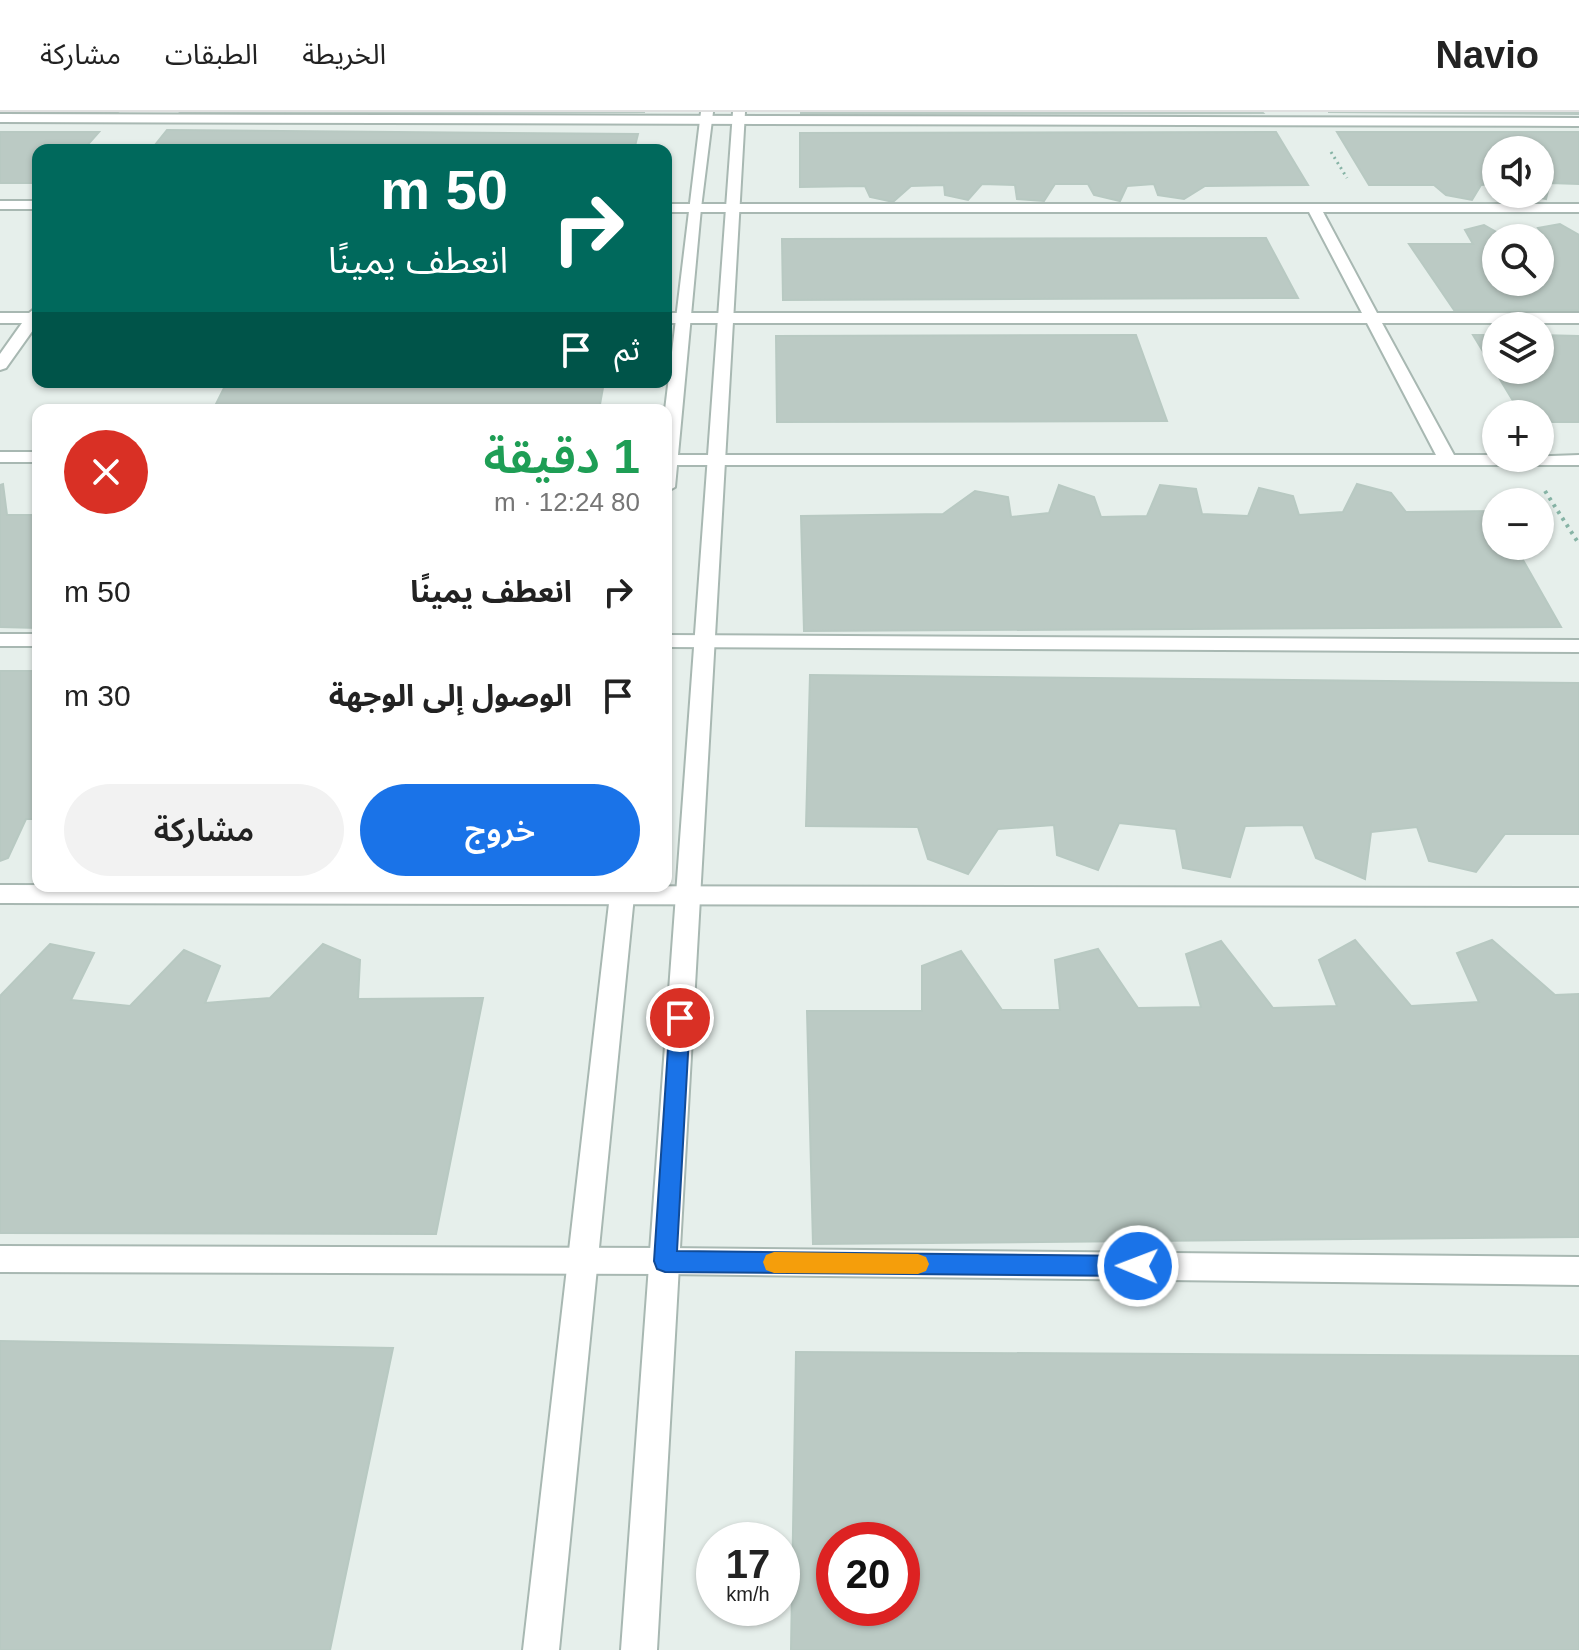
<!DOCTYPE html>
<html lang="ar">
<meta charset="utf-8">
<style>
:root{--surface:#fff;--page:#f2f2f2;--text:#222;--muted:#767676;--line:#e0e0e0;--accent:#1a73e8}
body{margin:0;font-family:Helvetica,"Noto Sans Arabic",sans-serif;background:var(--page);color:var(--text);direction:rtl;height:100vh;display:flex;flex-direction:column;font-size:30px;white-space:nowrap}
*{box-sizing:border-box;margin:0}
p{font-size:26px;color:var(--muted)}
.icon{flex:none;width:44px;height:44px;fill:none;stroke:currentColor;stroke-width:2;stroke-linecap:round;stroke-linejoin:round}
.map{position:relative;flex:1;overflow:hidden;direction:ltr}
.sheet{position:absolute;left:32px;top:292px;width:640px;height:488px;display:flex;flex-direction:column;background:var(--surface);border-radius:16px;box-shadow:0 2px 6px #0004;direction:rtl}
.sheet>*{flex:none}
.hud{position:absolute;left:32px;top:32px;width:640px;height:244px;border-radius:16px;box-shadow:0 2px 6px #0004;direction:rtl;background:#00695c;color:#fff;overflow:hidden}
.controls{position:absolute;left:1482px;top:24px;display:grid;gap:16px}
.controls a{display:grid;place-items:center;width:72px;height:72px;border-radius:50%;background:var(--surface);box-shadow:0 2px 6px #0004;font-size:40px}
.speed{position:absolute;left:696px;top:1410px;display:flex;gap:16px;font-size:40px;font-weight:700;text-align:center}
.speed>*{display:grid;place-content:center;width:104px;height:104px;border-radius:50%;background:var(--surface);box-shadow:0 2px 6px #0004;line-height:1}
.speed small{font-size:20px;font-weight:400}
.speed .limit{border:12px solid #d22;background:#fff;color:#111}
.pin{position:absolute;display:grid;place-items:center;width:68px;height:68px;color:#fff;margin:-34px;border:4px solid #fff;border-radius:50%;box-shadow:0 2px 8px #0007}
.me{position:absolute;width:88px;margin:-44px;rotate:271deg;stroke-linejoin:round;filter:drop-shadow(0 0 6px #0008)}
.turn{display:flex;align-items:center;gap:28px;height:168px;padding:0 32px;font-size:36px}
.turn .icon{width:104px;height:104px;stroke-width:2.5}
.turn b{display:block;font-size:56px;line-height:68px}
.then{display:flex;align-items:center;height:76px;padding:0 32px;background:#0003;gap:16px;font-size:30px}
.round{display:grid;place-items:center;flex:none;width:84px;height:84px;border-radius:42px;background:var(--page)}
.headline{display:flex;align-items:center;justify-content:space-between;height:136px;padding:0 32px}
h1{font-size:48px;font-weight:600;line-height:60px;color:#1e9e55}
.primary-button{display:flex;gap:16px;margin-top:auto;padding:16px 32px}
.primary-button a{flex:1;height:92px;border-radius:48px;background:var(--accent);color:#fff;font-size:32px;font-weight:600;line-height:92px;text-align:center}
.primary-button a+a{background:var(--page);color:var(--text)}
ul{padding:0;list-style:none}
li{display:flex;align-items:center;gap:24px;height:104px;padding:0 32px}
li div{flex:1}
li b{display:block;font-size:30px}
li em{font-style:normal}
header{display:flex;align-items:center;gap:48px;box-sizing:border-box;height:112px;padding:0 40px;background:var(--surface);border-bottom:2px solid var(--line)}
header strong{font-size:38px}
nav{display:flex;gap:44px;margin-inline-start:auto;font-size:28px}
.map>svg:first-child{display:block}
</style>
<header>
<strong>Navio</strong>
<nav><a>الخريطة</a><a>الطبقات</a><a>مشاركة</a></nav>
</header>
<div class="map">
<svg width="1579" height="1538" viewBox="0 0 1579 1538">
<rect width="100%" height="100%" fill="#e6efeb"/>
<path fill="#bbcac4" stroke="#b8c9c2" stroke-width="2" fill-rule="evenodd" d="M0,0h118l-2,2z
M180,0h465l-466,2z
M801,0h461l1,1 -462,1z
M1579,0v2l-251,-2z
M167,18l471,4 -4,16h-483z
M0,20h99l-16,18h-45v33h-38z
M1276,20l32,53 -103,1 -21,13 -26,-4 -4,-11 -27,2 -7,15 -26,-6 -6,-11h-33l-11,17 -27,-2 -2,-14 -33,-1 -14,16 -23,-5 -1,-10 -33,1 -18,16 -23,-5 -5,-11 -65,1v-54z
M1337,20h242v52l-29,-1 -4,16 -26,-5h20v-44h-44v34l-15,1 -9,15 -26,-5 -12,-10h-65z
M1560,112l19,11v75h-125l-45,-66h64l-8,-14 19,-5 23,13h-11v44h44v-39h9l-11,-15z
M1266,126l32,60 -515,2 -1,-61z
M1136,223l31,86 -390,1 -1,-86z
M1473,223h23v35h44v-35l39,1v86h-39v-8h-19z
M227,270h377l-5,28h-386z
M3,372l4,31h31v113l-38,-1v-142z
M1357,372l34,9 15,19 89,-1 1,35h19l46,81 -757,4 -3,-115 142,-2 32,-23 33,6 3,20 38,-4 10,-28 35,12 7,20 46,-1 13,-31 36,4 6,25 46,2 11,-28 34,8 6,19 44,-3z
M0,559h38v148h-12l-18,39 -8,3z
M810,563l769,8v151h-74l-29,38 -47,-11 -12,-34 -46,5 -6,47 -49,-21 -13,-33 -58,1 -15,51 -47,-9 -7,-39 -57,-6 -21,47 -41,-15 -3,-30 -56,4 -30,45 -40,-15 -10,-32 -112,-1z
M1355,828l56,66 68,-4 -22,-49 35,-13 63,55 24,-1v243l-766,7 -6,-233h115v-45l39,-15 41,59h58l-5,-50 43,-11 40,59 63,-1 -15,-53 35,-13 52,67 64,-2 -18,-46z
M50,832l44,9 -23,47 59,6 54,-56 36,16 -15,37 65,-5 53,-54 37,16 -2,39 125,-1 -47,236 -436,-1v-237z
M0,1229l393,7 -63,302h-330z
M796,1240l783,4v294h-788zM834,1428h68v68h-68z"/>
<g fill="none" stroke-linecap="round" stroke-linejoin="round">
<g stroke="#a8b8b2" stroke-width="4">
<path id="service" d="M0,2l1579,4v8l-1579,-4z
M0,89h38v8h-38z
M666,92h913v8h-256l54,101h202v10h-197l72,132h42v3l83,-3v10h-913v-10h770l-69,-132h-701v-10h696l-53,-101h-643z
M38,194v17l-32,45 -6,2v-16l22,-31h-22v-10h29z
M0,340h38v10h-38z
M0,522h38v12h-38z
M666,523l913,5v12l-913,-5z
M0,773l1579,3v18l-1579,-3z
M0,1134l665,2 914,9v28l-914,-11 -665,-2z"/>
</g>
<g stroke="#a8b8b2" stroke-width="4">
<path id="minor" d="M701,0h12l-12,96 -26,279 -9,5 -1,-82z
M733,0h12l-88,1538h-36z
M611,774h24l-76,764h-36z"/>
</g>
<path stroke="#86b3a5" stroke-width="3" stroke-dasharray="2 4" stroke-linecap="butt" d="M1331,40l16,26"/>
<path stroke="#86b3a5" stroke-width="4" stroke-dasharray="3 5" stroke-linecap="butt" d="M1545,379l34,53"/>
<use href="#service" fill="#fff" fill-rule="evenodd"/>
<use href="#minor" fill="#fff" fill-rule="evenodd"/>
</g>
<path fill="#1a73e8" stroke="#114b97" stroke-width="2" d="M680,898l7,2 3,6 -13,233 461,5 8,3 3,7 -3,7 -8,3 -473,-4 -8,-3 -3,-8 16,-243 3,-6z"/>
<path fill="#f59e0b" d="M774,1140l144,2 8,3 3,7 -3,7 -8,3 -144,-1 -8,-3 -3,-8 3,-7z"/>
</svg>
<div class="controls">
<a><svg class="icon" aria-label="sound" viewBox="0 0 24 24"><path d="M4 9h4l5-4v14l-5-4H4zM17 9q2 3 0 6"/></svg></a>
<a><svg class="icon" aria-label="search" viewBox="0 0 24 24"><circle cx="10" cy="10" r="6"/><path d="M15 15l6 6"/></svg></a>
<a><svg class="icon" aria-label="layers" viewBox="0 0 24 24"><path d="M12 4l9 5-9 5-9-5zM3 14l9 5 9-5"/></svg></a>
<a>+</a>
<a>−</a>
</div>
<div class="speed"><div>17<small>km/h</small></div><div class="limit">20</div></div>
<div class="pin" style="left:680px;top:906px;background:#d93025"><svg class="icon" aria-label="arrive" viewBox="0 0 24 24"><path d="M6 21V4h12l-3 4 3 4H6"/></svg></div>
<svg class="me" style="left:1138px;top:1154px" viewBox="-20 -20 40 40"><circle r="17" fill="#1a73e8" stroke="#fff" stroke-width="3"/><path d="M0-11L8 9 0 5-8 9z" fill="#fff"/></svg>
<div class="hud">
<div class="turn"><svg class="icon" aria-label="right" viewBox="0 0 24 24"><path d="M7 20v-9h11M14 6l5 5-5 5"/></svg><div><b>50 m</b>انعطف يمينًا</div></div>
<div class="then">ثم<svg class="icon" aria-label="arrive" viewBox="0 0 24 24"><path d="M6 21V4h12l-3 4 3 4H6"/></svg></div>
</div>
<section class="sheet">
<div class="headline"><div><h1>1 دقيقة</h1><p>80 m · 12:24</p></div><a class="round" style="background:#d93025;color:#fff"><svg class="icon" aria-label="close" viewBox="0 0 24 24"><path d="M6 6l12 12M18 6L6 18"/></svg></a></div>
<ul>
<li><svg class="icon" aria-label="right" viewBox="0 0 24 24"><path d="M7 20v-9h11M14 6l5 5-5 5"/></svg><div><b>انعطف يمينًا</b></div><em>50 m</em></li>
<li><svg class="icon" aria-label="arrive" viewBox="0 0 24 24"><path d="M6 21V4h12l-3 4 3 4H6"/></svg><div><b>الوصول إلى الوجهة</b></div><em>30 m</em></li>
</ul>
<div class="primary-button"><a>خروج</a><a>مشاركة</a></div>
</section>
</div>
